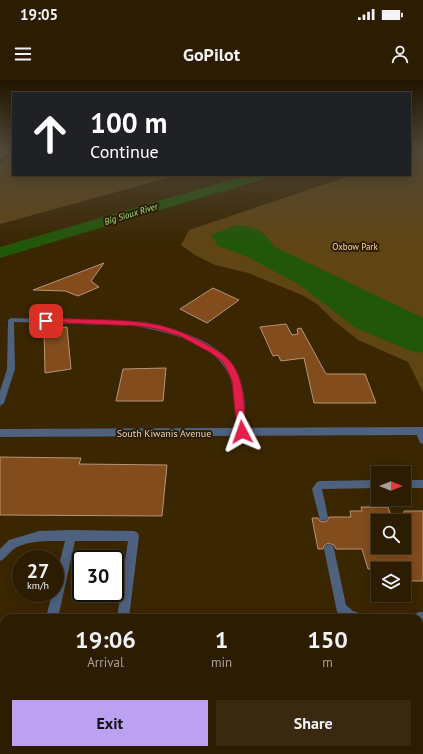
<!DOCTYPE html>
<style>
:root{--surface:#2c1c01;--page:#382910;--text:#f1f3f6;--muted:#a6a199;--line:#483a23;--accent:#bca0f2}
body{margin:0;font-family:"PT Sans",sans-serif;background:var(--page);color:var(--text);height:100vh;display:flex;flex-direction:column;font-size:15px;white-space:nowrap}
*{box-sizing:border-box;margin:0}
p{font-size:13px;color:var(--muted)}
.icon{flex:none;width:22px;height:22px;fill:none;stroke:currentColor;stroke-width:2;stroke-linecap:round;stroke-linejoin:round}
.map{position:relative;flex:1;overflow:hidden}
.drawer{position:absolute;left:0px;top:534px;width:423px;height:140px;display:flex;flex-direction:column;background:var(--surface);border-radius:12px 12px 0 0;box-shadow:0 2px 10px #0003,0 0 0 1px var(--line)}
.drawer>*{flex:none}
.guide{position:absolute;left:12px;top:12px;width:399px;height:84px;border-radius:0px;box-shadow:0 2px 10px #0003,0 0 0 1px var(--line);background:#202124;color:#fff;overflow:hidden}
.needle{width:26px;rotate:90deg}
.buttons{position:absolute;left:371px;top:386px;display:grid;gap:8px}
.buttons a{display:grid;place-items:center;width:40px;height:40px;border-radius:0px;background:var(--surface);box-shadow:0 2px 10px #0003,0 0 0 1px var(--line);font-size:20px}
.speed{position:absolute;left:12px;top:470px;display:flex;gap:8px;font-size:20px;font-weight:700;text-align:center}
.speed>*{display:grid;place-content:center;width:52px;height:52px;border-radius:50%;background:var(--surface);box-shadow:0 2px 10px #0003,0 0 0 1px var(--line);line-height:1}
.speed small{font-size:10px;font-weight:400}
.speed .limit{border:2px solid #111;border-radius:6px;background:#fff;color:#111}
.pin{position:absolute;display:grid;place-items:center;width:34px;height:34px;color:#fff;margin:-17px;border-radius:8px;box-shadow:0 2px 6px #0006}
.me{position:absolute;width:44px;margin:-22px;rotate:356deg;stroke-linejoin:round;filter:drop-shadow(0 0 3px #0008)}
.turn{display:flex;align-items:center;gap:14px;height:84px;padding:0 12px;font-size:18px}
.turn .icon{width:52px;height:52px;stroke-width:2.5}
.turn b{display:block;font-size:28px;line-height:34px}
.eta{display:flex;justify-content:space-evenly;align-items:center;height:68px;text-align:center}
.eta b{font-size:24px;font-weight:700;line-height:28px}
.cta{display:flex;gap:8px;margin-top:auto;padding:8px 12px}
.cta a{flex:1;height:46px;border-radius:0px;background:var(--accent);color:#111;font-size:16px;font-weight:700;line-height:46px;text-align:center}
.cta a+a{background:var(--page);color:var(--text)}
.status{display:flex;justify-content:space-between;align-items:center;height:28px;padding:0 20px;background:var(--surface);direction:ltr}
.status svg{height:11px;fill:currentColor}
header{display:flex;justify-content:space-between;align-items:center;height:52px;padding:0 12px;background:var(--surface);font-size:18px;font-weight:700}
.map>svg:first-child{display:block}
</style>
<div class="status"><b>19:05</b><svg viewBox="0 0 49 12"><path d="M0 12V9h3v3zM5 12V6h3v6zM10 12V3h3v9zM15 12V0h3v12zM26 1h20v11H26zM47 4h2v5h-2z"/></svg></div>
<header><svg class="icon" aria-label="menu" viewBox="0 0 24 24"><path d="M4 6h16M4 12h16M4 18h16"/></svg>GoPilot<svg class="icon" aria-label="person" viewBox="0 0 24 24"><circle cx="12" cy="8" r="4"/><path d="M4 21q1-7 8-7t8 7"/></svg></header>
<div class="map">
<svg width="423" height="674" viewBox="0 0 423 674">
<rect width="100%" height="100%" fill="#3a2601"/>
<path fill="#604514" d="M423,71v241l-15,-30 -50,-22 -25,-20 -16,-16 -15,-9 -54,-22 -33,-8 -20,-10 -14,-10 8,-15 163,-55h58v-20z
M13,73v22h165l-178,49v-58z"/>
<path fill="#22570a" d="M236,145c21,1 27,6 39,22l148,71v35l-12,-2 -55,-23 -56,-43 -52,-28 -30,-11 -7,-11z"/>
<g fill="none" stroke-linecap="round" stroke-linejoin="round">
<path fill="#22570a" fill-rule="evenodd" d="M248,95h21l-2,3 -267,80v-11z"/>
</g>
<path fill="#824c1d" stroke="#b89378" d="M104,183l-13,18 8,6 -21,9 -13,-5 -32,-1z
M213,208l26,12 -32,23 -27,-14z
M286,244l6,11 6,-1 -1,-5 4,-1 25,46h39l11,29h-62l-10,-45 -23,3 -3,-6 -5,1 -13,-29z
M67,247l4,42 -26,4 -1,-43z
M166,288l-3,33h-47l7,-32z
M0,377l81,1 -2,6 88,1 -5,51 -162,-1z
M361,427h27l5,14h-15v26h26v-36h19v70h-19v-12h-36l-6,-20h-26l-2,-4 -6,-2 -4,3 -1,3h-5l-6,-31h6l2,3 3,1 4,-1 2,-4h22l-1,-6h12z"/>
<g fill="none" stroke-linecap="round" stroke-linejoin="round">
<path fill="#4e617f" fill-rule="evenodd" d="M11,238l128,4 3,2 -3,2 -125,-4 1,47 -11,34 -4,3v-15l7,-22 1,-49z
M419,348l4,3v13l-3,-1 -5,-12 1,-2z
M378,400v8l-56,1 6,28 -2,3 -3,1 -3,-1 -8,-31 5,-7 3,-1z
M404,400h19v8h-19z
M71,450l63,1 4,2 1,3 -10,82h-12l11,-77h-53l-17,77h-12l6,-25h3v-12l10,-40c-16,0 -33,-1 -48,6 -7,3 -10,11 -17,14v-12l9,-9 30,-9z
M329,464l4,2 1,3 12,56 7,6 9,3 2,4h-20l-7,-6 -13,-63 1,-3z
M419,532h4v12h-4v-6h-6l2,-4z
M28,670h14l-1,4h-14z
M99,670h14v4h-14z
M280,670h14v4h-14z"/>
<path fill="#4e617f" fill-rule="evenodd" d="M136,242c11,-2 28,5 39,8 29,9 60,24 67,56 4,15 3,31 4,46l-1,3h-8l-1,-3c-1,-17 1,-36 -5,-52 -14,-39 -60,-46 -95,-54z"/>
<path fill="#4e617f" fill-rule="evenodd" d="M423,347v8l-423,2v-8z"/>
<path fill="#607fae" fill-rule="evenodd" d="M5,69h5l-10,9v-3z"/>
</g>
<linearGradient id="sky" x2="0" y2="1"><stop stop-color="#201501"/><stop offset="0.42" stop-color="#4f4738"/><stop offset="1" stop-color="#4f4738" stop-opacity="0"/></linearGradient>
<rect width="423" height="164" fill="url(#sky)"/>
<path fill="#e11d48" stroke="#92132f" d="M46,238c37,2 77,0 113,7 16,4 30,10 45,18 12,7 25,13 32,27 9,18 8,42 10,62l-1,3h-7l-1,-3 -5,-51 -5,-12 -5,-8 -11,-8 -31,-17 -23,-7 -18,-3 -95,-4v-3z"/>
<g text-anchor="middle" stroke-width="4" stroke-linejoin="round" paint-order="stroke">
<g font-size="9" font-style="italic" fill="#9fe988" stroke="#2d1e03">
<text transform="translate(131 134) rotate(-17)" y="3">Big Sioux River</text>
</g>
<g font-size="9" fill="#fdd699" stroke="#2d1e03">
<text x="355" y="170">Oxbow Park</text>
</g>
<g font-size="10" fill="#dfd3bf" stroke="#2d1e03">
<text x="164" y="357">South Kiwanis Avenue</text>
</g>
</g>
</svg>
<div class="buttons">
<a><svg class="needle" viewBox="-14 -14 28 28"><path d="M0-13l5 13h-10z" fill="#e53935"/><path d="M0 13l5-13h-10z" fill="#a6a199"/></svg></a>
<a><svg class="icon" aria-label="search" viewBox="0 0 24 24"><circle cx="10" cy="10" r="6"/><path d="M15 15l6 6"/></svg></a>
<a><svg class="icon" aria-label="layers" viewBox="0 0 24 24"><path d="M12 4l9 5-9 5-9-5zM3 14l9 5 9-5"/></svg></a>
</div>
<div class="speed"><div>27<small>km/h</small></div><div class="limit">30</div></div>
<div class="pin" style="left:46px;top:241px;background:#d93025"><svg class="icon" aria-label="arrive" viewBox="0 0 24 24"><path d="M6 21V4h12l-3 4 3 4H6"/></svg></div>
<svg class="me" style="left:242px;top:352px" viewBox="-20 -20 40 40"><path d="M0-17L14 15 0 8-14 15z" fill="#e11d48" stroke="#fff" stroke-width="4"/></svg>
<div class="guide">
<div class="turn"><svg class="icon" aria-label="ahead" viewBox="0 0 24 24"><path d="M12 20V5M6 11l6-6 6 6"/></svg><div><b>100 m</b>Continue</div></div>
</div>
<section class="drawer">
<div class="eta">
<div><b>19:06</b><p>Arrival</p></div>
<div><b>1</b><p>min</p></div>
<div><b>150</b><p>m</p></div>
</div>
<div class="cta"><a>Exit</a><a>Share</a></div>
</section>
</div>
